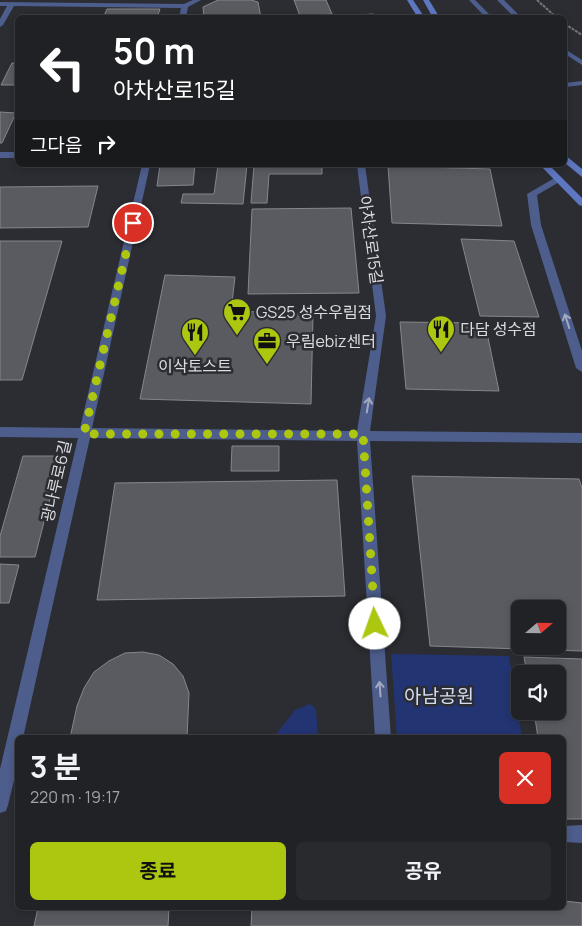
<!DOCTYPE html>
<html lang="ko">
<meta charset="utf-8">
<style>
:root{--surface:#202226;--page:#282a2e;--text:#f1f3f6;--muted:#a2a4a7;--line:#3d3f43;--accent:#adc60f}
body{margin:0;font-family:Manrope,"Noto Sans KR",sans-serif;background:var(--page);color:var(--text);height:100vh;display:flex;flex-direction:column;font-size:19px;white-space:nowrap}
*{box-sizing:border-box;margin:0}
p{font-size:16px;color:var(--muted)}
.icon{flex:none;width:28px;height:28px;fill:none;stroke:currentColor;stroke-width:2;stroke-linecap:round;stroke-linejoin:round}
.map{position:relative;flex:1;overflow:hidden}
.drawer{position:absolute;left:15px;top:735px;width:551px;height:175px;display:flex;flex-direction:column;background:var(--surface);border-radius:8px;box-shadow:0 2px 8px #0003,0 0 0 1px var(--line)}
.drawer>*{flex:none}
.guide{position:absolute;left:15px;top:15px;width:552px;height:152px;border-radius:8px;box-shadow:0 2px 8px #0003,0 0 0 1px var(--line);background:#202124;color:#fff;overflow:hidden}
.needle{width:32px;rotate:70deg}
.fabs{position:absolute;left:511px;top:600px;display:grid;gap:10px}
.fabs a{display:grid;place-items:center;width:55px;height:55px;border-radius:8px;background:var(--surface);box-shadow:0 2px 8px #0003,0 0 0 1px var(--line);font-size:25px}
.pin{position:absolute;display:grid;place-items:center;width:42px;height:42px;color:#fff;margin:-21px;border:2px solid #fff;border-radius:50%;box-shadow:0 1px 5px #0007}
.me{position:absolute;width:55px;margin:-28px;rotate:357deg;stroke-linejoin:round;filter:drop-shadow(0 0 4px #0008)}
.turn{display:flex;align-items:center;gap:18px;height:105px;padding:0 15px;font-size:22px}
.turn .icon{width:65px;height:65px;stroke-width:2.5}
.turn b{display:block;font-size:35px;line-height:42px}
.then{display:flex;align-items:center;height:48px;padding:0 15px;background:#0003;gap:10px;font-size:19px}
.round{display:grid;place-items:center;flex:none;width:52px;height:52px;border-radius:8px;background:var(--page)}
.head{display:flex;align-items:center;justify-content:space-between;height:85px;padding:0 15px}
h1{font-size:30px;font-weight:700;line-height:38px}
.action{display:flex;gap:10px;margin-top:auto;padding:10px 15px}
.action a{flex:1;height:58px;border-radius:8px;background:var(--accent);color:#111;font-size:20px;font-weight:700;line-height:58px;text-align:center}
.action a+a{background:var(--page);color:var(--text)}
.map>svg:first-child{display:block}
</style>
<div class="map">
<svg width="582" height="926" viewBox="0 0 582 926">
<rect width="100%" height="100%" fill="#2b2d32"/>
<path fill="#233472" d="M391,654l118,2 13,81h-125z
M310,704l6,5 2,28h-44l21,-27z"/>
<path fill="#595b61" stroke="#85878d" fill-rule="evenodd" d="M218,0h33l7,2 3,16h-57l-1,-11z
M294,0h32l6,14 -32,2z
M107,9h53l-3,9h-54z
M373,14l1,4h-57z
M12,63h6v22h-17z
M0,112l16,1 -14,30h-2z
M160,165h35l-2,20 -36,1z
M218,165h29l-4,39 -62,-1 2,-9h31z
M254,165h68v9h-53l-2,29h-16z
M388,166l102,3 12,57 -110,-3z
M98,186l-10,41 -88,1v-41z
M351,208l8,85 -111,1 4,-85z
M461,239l53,2 25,76 -59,-1z
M0,241h62l-40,139h-22z
M165,275l70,2 -4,34 82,3 -2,90 -171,-5z
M400,322l85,1 14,68 -93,-2z
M232,446h47v25h-48z
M23,456h38l-26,101h-35v-21z
M412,476l167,3 3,9v163l-152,-5zM520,609h38v37h-38z
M337,480l8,116 -248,4 18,-117z
M0,564l19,1 -10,38h-9z
M143,652l16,3 14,9 10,12 6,17 -2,45h-117l7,-32 7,-18 10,-16 15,-11 16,-8z
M524,657l58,2v160h-18v-81h-26l-4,-27h24v-37h-31z
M564,901l18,2v23h-331l1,-18h312z
M38,908h131l-1,18h-134z"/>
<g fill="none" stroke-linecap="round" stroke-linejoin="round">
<path stroke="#76777c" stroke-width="2" stroke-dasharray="3 1" stroke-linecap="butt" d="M537,0l20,18
M565,24l17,11"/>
<path fill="#4d5d8c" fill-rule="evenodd" d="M469,0h6l18,18h-7z
M582,81v4l-17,2v-4z"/>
<path fill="#4d5d8c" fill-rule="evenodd" d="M193,0h8l-13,7 -2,11h-7l2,-10 -167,-2 -11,19 -3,2v-8l7,-13h-7v-4l184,2z
M497,0h7l18,18h-7z
M565,49l17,11v5l-17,-11z
M0,152h18v6h-18z
M142,165h8l-58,263 265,3 19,-115 -19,-151h8l21,151 -16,115 212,2v10l-212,-2 21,297h-16l-18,-297 -267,-3 -67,300h-5v26l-10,41 -2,6 -6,2v-44l78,-331 -78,-1v-10l80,1z
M558,176l3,1v4l-24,14 4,30 41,126v21l-6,-4 -45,-143 -4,-31z
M582,825v18l-18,-1v-16z"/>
<path fill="#5e77c1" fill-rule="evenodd" d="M407,0h6l12,18h-7z
M423,0h6l11,18h-7z
M565,155l17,14v8l-17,-14z
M540,165h9l33,33v8l-3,-1z"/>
</g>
<defs><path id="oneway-shaft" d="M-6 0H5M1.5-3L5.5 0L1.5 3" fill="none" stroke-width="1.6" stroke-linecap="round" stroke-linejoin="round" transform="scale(1.25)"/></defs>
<g stroke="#a2a9be">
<use href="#oneway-shaft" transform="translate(567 321) rotate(-108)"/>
<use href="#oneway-shaft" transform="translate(368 405) rotate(-81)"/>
<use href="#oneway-shaft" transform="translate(380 689) rotate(-94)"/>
</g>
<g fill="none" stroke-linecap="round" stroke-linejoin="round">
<path stroke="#adc60f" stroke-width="9" stroke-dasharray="0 16.2" d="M133,223l-49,211h279l12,190"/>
</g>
<defs>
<g id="supermarket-pin" transform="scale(1.4375)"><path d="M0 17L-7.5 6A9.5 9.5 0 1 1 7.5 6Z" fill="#adc60f" stroke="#2b2d32"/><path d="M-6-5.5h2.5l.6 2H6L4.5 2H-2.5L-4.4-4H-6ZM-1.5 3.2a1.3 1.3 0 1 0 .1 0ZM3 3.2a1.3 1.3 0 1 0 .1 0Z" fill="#111"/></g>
<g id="restaurant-pin" transform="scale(1.4375)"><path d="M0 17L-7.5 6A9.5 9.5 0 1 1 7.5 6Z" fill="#adc60f" stroke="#2b2d32"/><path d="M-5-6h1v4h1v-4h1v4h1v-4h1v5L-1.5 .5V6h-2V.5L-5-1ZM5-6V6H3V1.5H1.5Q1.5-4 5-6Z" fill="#111"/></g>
<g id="office-pin" transform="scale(1.4375)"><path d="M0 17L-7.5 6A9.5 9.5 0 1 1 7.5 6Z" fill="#adc60f" stroke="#2b2d32"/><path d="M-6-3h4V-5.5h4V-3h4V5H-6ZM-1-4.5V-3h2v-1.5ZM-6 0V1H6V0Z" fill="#111"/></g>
</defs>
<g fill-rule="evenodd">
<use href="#supermarket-pin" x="237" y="312"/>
<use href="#restaurant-pin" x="441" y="329"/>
<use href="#restaurant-pin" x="195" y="332"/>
<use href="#office-pin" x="267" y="341"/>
</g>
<g text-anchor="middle" stroke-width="5" stroke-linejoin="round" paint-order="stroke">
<g font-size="16" fill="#dbdce0" stroke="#2b2d32">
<text transform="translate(371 240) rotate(82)" y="6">아차산로15길</text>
<text transform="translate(56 481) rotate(-77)" y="6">광나루로6길</text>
</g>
<g font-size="16" fill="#dbdce0" stroke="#2b2d32" text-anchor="start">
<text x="256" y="318">GS25 성수우림점</text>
<text x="460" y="335">다담 성수점</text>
<text x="286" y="347">우림ebiz센터</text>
<text x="195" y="372" text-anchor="middle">이삭토스트</text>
</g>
<g font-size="19" fill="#d4dcf0" stroke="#2b2d32">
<text x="439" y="703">아남공원</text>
</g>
</g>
</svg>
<div class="fabs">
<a><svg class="needle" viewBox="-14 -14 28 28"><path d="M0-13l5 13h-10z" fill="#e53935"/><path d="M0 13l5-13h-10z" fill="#a2a4a7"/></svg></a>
<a><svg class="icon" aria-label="sound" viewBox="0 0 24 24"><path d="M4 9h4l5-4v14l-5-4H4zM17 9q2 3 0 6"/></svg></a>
</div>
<div class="pin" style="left:133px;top:223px;background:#d93025"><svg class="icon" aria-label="arrive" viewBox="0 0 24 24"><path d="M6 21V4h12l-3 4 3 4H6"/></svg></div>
<svg class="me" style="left:375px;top:624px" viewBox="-20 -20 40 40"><circle r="19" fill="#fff"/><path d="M0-13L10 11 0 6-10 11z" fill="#adc60f"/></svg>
<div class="guide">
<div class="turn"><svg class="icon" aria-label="left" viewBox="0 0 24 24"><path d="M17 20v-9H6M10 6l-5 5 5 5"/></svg><div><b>50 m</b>아차산로15길</div></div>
<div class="then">그다음<svg class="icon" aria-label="right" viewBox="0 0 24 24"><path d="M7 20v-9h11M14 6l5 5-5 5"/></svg></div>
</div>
<section class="drawer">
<div class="head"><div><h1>3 분</h1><p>220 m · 19:17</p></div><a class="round" style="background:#d93025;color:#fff"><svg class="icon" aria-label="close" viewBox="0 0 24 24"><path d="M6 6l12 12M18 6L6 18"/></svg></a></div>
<div class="action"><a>종료</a><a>공유</a></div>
</section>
</div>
